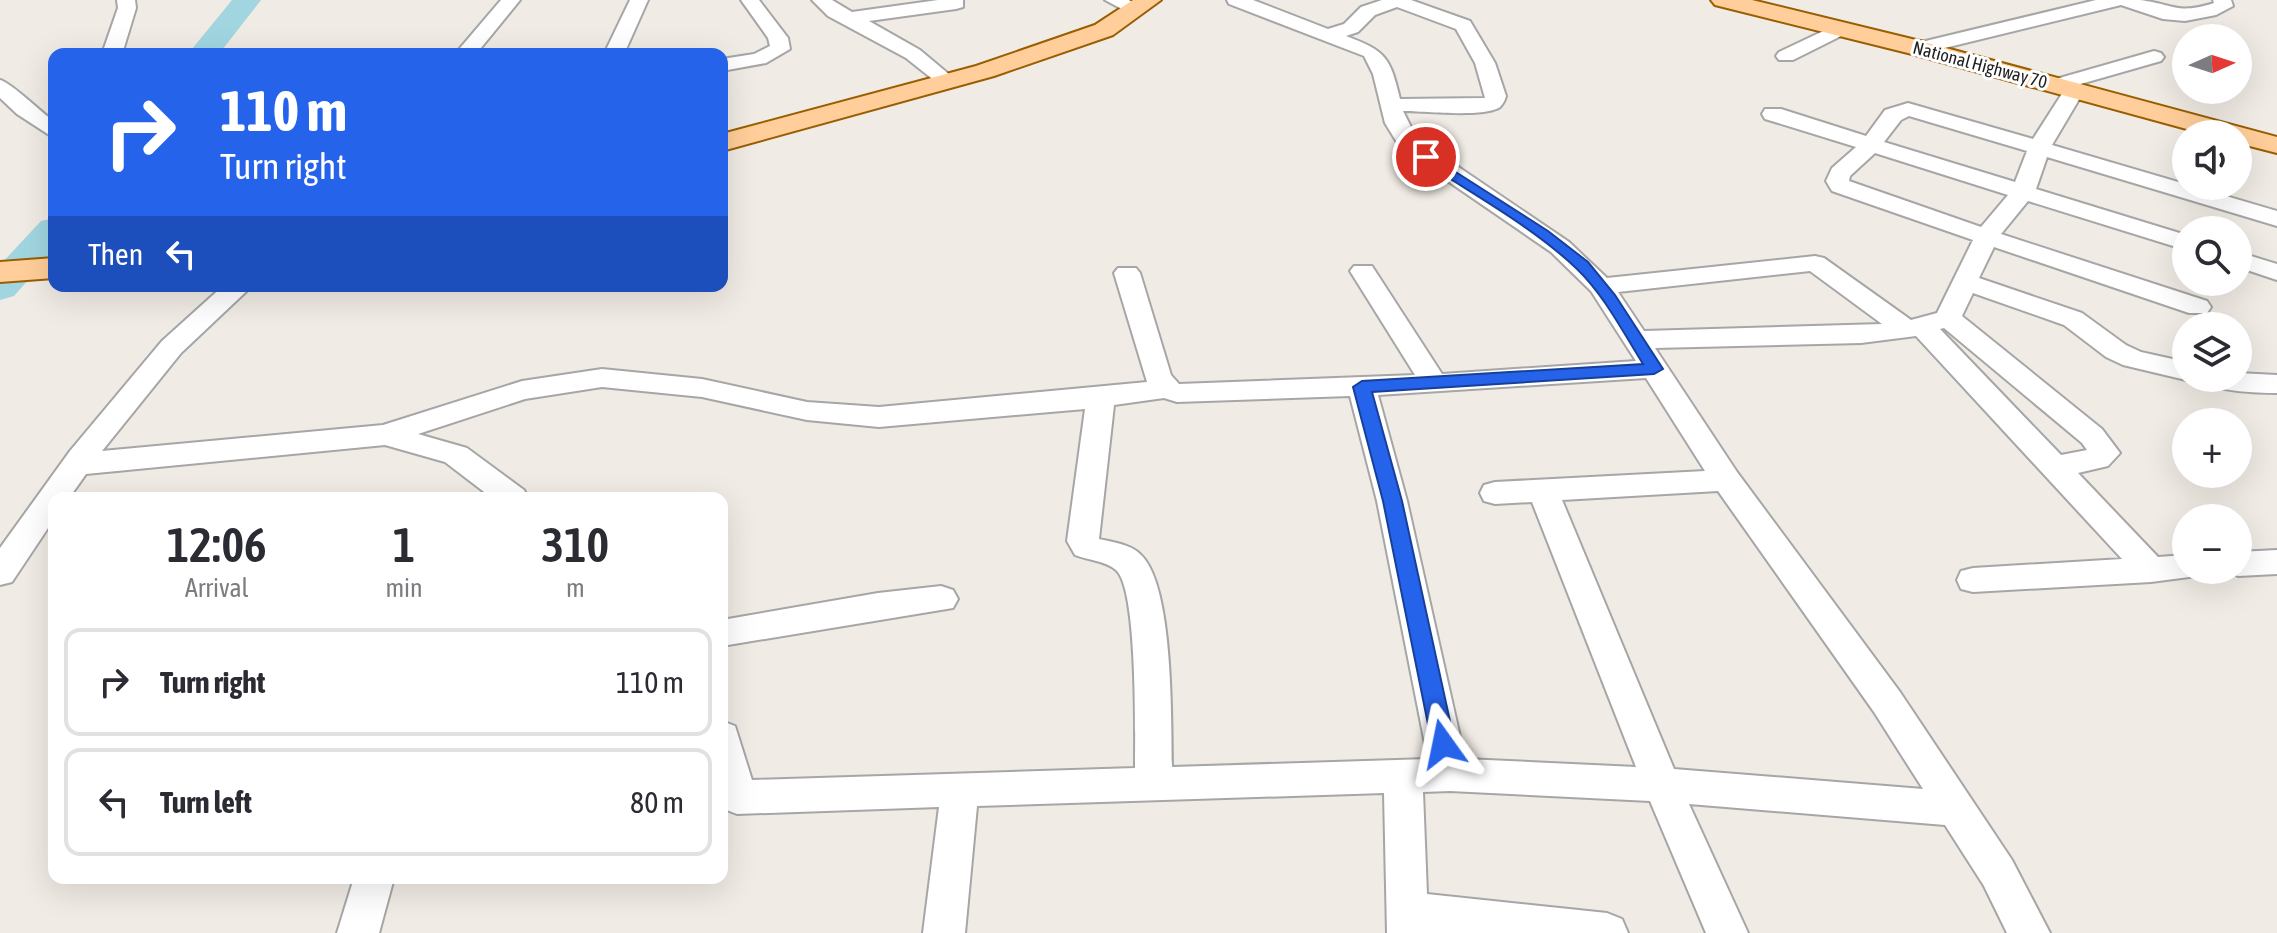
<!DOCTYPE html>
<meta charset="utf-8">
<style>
:root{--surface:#fff;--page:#f2f2f3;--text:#2b2b33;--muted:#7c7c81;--line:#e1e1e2}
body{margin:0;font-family:"Asap Condensed",sans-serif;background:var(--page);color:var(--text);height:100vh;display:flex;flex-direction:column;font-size:30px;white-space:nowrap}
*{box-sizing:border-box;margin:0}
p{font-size:26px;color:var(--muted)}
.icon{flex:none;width:44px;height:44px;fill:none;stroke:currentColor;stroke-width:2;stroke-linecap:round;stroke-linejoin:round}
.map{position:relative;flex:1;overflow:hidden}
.side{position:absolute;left:48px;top:492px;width:680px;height:392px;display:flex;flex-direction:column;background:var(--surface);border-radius:16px;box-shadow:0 8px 32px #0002}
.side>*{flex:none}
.banner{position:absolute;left:48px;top:48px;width:680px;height:244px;border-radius:16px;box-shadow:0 8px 32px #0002;background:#2563eb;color:#fff;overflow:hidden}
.needle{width:52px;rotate:87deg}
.controls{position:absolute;left:2172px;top:24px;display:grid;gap:16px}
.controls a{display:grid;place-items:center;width:80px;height:80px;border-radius:50%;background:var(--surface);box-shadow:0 8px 32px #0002;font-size:40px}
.pin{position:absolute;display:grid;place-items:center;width:68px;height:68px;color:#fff;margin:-34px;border:4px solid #fff;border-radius:50%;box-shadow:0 2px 8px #0007}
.me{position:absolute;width:88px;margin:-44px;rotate:348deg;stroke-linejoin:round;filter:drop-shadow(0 0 6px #0008)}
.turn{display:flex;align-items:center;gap:28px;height:168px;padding:0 40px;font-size:36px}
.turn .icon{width:104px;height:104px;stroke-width:2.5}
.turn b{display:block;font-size:56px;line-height:68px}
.then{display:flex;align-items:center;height:76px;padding:0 40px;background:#0003;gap:16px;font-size:30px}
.eta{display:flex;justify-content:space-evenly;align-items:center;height:136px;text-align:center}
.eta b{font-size:48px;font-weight:600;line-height:56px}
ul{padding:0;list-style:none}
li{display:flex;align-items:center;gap:24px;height:108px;margin:0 16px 12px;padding:0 24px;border:4px solid var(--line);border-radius:16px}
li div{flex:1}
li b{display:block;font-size:30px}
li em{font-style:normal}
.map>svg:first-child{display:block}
</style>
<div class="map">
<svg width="2277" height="933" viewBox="0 0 2277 933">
<rect width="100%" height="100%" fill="#f0ebe4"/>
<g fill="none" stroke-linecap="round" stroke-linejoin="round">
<path fill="#a1d6e1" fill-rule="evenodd" d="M232,0h29l-42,54h-31z
M54,218v33l-40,45 -14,4v-35l41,-44z"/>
<g stroke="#a6a6a6" stroke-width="4">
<path id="minor" d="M117,0h18l1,8 -14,46h-20l16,-46z
M501,0h19l-44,54h-21z
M630,0h18l-24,54h-20z
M741,0h18l29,38 2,11 -24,14 -44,8v-12l32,-5 16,-8 -2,-8z
M812,0h20l20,12 86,-12h25v7l-7,2 -87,12 51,29 37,31 -3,4h-14l-34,-27 -78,-42z
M1105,0h24l13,9 -9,6z
M1227,0h26l75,29 16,-5 17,-17 21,-7h29l59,21 25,42 11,33c-1,4 -3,8 -6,11 -16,11 -77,4 -97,4l14,28 152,103 38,36 208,-22 9,2 87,62 26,-7 36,-73 -141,-49 -6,-10 6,-13 24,-21 -91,-28 -3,-5 3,-5h16l85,27 19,-26 23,-7 125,36 32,-50h-16l-3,-4 3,-4 105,-30 7,2 3,4 -3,4 -84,24 7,6 -32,54 225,66v15l-230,-69 -11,32 150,46v15l-158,-49 -27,33 206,67 4,6 -4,6h-18l-195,-66 -15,31 103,35 44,32 15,7 45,10v16h7l-7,2 -63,-15 -17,-8 -42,-32 -91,-32 -11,23 140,113 18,24 -12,13 -30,7 80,84 28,-2v15h15l-4,6 -46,6 -178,10 -12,-3 -4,-9 4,-9 12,-3 149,-9 -206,-223 -55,7 -206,5 82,124 163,220 112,168 38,73h-43l-23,-47 -39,-61 -256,-21 59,129h-42l-56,-132 -200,-10 -27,1 4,102 180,19 15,6 6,14h-241l-3,-140 -407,13 -12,127h-42l16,-126 -202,7 -13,-5 -2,-88 13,5 17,54 383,-12c0,-33 3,-179 -19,-198 -10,-9 -29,-10 -41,-15l-8,-14 18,-132 -206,18 -72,-7 -105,-23 -100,-10 -77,12 -107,35 49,14 57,42 4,8h-36l-47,-36 -60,-17 -299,29 -17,24h-15v21l-42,63 -12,3v-37l70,-97 92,-110 61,-55h29l-71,67 -79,98 281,-26 139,-44 80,-12 100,10 105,23 72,5 268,-25 -33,-109 4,-5h18l4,5 31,102 8,9 236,-9 -65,-104 4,-5h18l70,108 194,-13 -45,-70 -40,-39 -150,-103 -16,-26 -12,-49 -9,-18 -135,-52zM1397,7l59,22 19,34 10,35 -85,1c-10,-42 -14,-48 -54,-63l12,-4 17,-17zM1909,116l118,35 -12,31 -131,-40 17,-22zM1875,153l133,42 -27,32 -132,-46 1,-5zM1810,271l72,53 -238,7 -26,-39zM1944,328l138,115 5,7 -26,5 -121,-126zM1646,378l59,93 -210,11 -11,3 -4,8 4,8 11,3 37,-2 104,265 -171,-8 -58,-258 -29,-106zM1350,396l27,105 51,258 -256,8c-1,-46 2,-183 -32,-213 -10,-10 -28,-12 -41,-15l15,-134 50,-7 13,4zM1718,491l156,221 49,77 -249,-20 -112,-269z
M2096,0c14,0 30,0 44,0 33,4 37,15 74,3l-1,-3h18l2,6 -17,9 -31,6 -22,-2 -42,-14 -201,49 -10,-6 3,-4z
M1838,24l10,6 -3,4 -52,26h-14l-3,-4 3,-4z
M0,80c12,3 40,32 54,41v17l-37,-24 -17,-16z
M2238,252l39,12v16l-39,-13z
M2238,373l39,2v18c-26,0 -50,-2 -75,-9l-4,-6h40z
M2277,550v24l-39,2 -13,-6h13v-18z
M941,586l12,4 5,9 -5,9 -231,38v-26l156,-27z
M354,878h40l-15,55h-42z"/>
</g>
<g stroke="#995e00" stroke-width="4">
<path id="major" d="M1133,0h28l-48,35 -119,41 -272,75v-17l254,-68 119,-41z
M1711,0h41l168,41 357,96v16l-39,-10v-9h-33l-293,-80 -197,-49z
M54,258v20l-54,4v-20z"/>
</g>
<use href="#minor" fill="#fff" fill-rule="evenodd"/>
<use href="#major" fill="#ffce9a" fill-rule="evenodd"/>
</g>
<path fill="#2563eb" stroke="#184099" stroke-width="2" d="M1426,153l122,78 40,31 27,33 48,74 -9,5 -282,18 30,109 53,243 -4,7 -8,3 -8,-3 -3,-7 -49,-243 -30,-114 9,-6 281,-17c-20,-32 -39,-69 -66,-95 -45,-43 -105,-75 -156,-109l-2,-3z"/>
<g text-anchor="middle" stroke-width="6" stroke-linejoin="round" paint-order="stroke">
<g font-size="18" fill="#1f1f1f" stroke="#fff">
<text transform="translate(1980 65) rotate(15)" y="6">National Highway 70</text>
</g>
</g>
</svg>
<div class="controls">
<a><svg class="needle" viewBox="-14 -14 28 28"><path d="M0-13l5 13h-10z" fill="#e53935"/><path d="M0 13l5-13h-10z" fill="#7c7c81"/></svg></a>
<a><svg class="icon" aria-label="sound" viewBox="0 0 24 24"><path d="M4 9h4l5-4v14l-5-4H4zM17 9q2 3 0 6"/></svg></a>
<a><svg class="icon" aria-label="search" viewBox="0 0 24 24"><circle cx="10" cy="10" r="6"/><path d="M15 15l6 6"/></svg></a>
<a><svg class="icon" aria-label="layers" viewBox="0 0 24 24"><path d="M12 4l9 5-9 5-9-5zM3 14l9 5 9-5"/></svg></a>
<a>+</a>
<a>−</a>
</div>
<div class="pin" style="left:1426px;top:157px;background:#d93025"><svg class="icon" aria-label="arrive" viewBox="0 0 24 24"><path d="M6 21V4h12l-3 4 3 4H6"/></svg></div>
<svg class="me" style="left:1443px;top:744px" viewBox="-20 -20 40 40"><path d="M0-17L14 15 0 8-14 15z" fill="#2563eb" stroke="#fff" stroke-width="4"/></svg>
<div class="banner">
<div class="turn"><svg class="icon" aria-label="right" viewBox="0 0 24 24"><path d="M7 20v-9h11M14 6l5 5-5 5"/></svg><div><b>110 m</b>Turn right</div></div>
<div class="then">Then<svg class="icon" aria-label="left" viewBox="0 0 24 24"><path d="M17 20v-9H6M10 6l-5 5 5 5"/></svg></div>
</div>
<section class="side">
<div class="eta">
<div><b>12:06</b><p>Arrival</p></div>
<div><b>1</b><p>min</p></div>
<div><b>310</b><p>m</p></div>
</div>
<ul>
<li><svg class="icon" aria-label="right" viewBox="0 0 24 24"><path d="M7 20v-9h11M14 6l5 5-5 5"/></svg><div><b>Turn right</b></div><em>110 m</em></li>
<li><svg class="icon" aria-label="left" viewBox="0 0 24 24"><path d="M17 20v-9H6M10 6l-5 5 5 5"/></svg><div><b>Turn left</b></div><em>80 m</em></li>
</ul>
</section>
</div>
